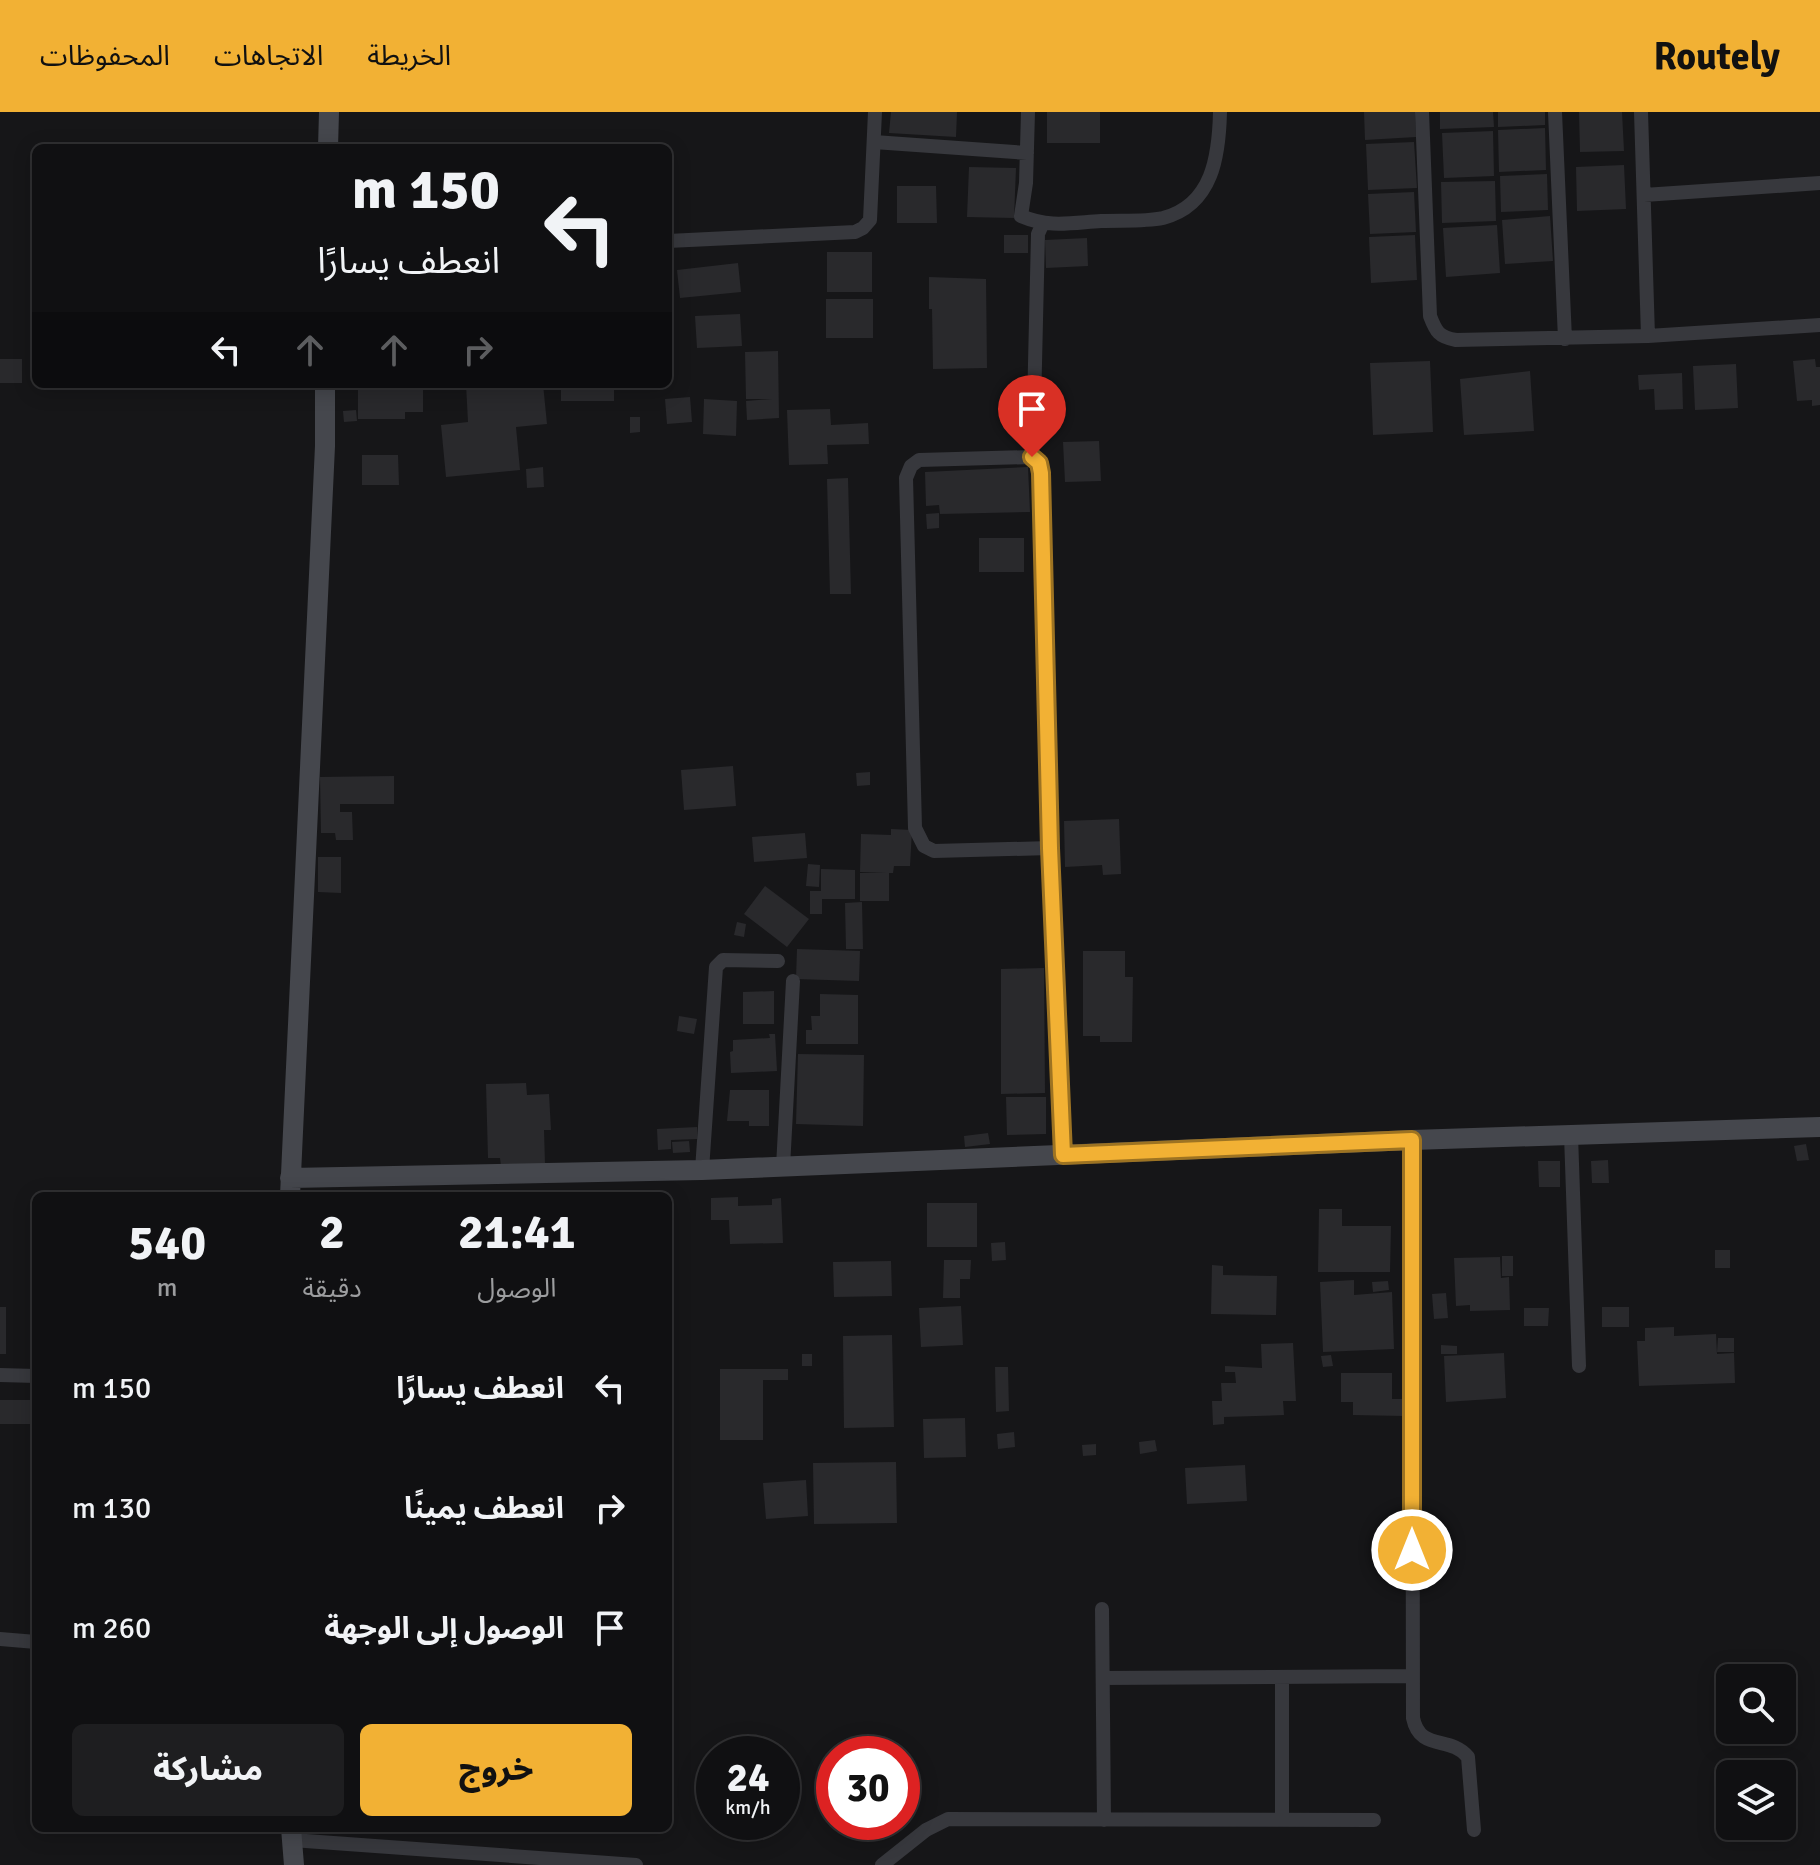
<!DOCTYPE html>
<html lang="ar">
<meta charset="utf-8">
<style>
:root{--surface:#101012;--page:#1e1e20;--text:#f1f3f6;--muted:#9c9d9f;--line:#303032;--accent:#f2b134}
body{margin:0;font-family:Signika,"Noto Sans Arabic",sans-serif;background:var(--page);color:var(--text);direction:rtl;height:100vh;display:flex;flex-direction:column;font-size:30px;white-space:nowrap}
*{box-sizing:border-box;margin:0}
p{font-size:26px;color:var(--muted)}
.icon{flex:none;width:44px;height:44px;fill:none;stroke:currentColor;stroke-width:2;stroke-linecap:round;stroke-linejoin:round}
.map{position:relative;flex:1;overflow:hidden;direction:ltr}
.panel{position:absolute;left:32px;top:1080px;width:640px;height:640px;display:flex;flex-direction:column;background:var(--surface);border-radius:12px;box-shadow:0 4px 20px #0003,0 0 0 2px var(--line);direction:rtl}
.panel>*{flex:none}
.guide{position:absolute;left:32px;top:32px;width:640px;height:244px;border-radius:12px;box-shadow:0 4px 20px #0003,0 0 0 2px var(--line);direction:rtl;background:#101012;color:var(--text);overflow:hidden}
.tools{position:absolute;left:1716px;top:1552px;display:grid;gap:16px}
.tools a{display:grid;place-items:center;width:80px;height:80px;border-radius:12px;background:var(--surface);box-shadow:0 4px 20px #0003,0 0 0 2px var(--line);font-size:40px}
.speed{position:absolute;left:696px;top:1624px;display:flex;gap:16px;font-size:40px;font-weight:700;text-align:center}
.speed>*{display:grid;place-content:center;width:104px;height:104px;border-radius:50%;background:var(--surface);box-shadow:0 4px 20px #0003,0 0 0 2px var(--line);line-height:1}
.speed small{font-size:20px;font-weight:400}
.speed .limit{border:12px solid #d22;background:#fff;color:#111}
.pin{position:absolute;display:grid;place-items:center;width:68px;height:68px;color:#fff;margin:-82px -34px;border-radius:50% 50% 50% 0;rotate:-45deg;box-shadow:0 0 8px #0007}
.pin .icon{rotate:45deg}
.me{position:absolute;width:88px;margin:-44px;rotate:0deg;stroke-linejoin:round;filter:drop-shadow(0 0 6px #0008)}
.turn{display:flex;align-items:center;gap:28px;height:168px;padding:0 40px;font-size:36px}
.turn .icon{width:104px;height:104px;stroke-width:2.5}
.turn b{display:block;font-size:56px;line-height:68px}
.lanes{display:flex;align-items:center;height:76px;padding:0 40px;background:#0003;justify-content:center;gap:40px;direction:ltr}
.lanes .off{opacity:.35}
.eta{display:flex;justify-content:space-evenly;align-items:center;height:136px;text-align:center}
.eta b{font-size:48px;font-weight:800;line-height:56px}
.cta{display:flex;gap:16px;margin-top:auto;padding:16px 40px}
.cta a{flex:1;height:92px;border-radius:12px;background:var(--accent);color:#111;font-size:32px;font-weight:800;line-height:92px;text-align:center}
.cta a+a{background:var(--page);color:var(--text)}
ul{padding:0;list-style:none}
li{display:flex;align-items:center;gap:24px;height:120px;padding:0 40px}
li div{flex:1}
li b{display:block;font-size:30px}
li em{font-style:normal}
header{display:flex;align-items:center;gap:48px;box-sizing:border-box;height:112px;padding:0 40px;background:var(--accent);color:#111}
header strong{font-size:38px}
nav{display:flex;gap:44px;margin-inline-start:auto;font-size:28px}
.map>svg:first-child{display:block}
</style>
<header>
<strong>Routely</strong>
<nav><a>الخريطة</a><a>الاتجاهات</a><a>المحفوظات</a></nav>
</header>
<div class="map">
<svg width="1820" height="1753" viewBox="0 0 1820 1753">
<rect width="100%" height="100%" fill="#161618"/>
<path fill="#29292c" d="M891,0h66l-1,25 -67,-4z
M1047,0h53v31h-53z
M1364,0h51l1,25 -51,3z
M1440,0h53l1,15 -54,2z
M1498,0h47v13l-47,2z
M1579,0h43l2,39 -44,1z
M1545,16l1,42 -47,2 -1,-42z
M1493,19l1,45 -50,2 -2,-45z
M1414,30l3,46 -49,2 -2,-46z
M1624,53l2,44 -49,2 -1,-44z
M969,55l47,1 -2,50 -47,-1z
M1547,62l1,36 -47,2 -1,-36z
M1495,69l1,40 -54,2 -1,-41z
M897,74h39l1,37h-40z
M1414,80l2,40 -46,2 -2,-40z
M1550,104l3,45 -48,3 -3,-44z
M1497,113l3,48 -54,4 -3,-49z
M1004,123h24v18h-24z
M1415,123l2,45 -46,3 -2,-46z
M1087,126l1,28 -42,2 -1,-28z
M827,140h45v40h-45z
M738,151l3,29 -61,6 -3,-28z
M929,165l57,2 1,89 -54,1 -1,-60h-3z
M826,187h47v39h-47z
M740,202l2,32 -45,2 -2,-32z
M778,239l1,67 -32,2 -1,-19 26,-2h-26l-1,-47z
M0,247h22v24h-22z
M1815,247l1,8h4v38l-8,1v-6l-15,1 -4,-40z
M1430,249l3,71 -60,3 -3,-72z
M1736,252l2,44 -43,2 -2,-44z
M1530,259l4,60 -70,4 -4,-56z
M1682,261l1,36 -28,1 -1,-21 -15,1 -1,-15z
M358,272h65v28h-18v7h-47z
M466,272h77l4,40 -31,3 4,43 -74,7 -5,-52 27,-3z
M561,272h53v17h-53z
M690,285l2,25 -25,2 -2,-25z
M704,287l33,2 -1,35 -33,-2z
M830,297l1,16 37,-2 1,21 -42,1 1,19 -39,1 -2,-55z
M356,298l1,11 -13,1 -1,-11z
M630,305h10v15l-10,1z
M1099,329l2,40 -36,1 -2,-40z
M362,343h36l1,30h-37z
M543,355l1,20 -17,1 -1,-19z
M1028,355l2,45 -90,2 -1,-9 -13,1 -1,-34z
M848,366l3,116h-21l-3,-115z
M939,401v15l-12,1 -1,-15z
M979,426h45v34h-45z
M733,654l3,40 -52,4 -3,-40z
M870,660v13l-13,1 -1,-13z
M394,664v28h-54v8h12l1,28h-17l-1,-7h-14l-1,-56z
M1119,707l2,55 -18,1 -1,-10 -37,2 -1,-46z
M891,717l21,1 -2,36h-16l-1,7h-4v28h-29v-28h26l-26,-1 1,-38 30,1z
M805,721l2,25 -53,4 -2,-25z
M318,745h23v36l-23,-1z
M808,752l12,1 -1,22 -13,-1z
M821,757l34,1v29h-33v15h-12v-23h11z
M765,774l44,33 -22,28 -43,-33z
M862,790l1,47h-17l-1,-46z
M737,810l9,2 -2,13 -10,-2z
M797,837l63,2 -1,30 -63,-2z
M1083,839h42v26h8l-1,65h-32v-6h-17z
M1044,856l1,125 -44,1v-125z
M774,879v33h-31v-32z
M820,882l38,1v49h-52v-14h6l-1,-14h9z
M679,904l18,3 -3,15 -17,-3z
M769,922h6l2,37 -46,2 -1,-21 3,-1v-11l37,-2z
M798,942l66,1 -1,71 -67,-2z
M526,971l1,12 22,-1 2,36h-7l1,34 -44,2 -1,-8h-12l-2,-74z
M730,978h39v36h-20v-5h-22z
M1006,985h40v37l-39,1z
M697,1015v12l-26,1v9l-13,1 -1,-21z
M988,1021l2,11 -25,3 -1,-11z
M689,1029l1,11 -17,1 -1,-11z
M1806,1032l3,16 -12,1 -3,-15z
M1608,1048l1,23h-17l-1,-22z
M1538,1049h22v26h-21z
M738,1085v9l34,-1v-6l9,-1 2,45 -53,1 -1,-24h-18v-22z
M927,1091h50v44h-50z
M1319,1097h23v17h49l-1,46h-72z
M1005,1130l1,18 -14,1 -1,-18z
M1715,1138h15v18h-15z
M1502,1144h11v20h-11z
M1500,1145l1,21 8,-1 1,33 -40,1v-6l-14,1 -2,-48z
M944,1148h27l-1,19h-10v19h-17z
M891,1149l1,35 -58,1 -1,-35z
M1212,1153l11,1v9l54,1 -1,39 -65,-1z
M1354,1168v15l38,-3 2,57 -71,3 -3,-70z
M1388,1169l1,9 -16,2 -1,-10z
M1446,1181l2,25 -14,1 -2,-25z
M961,1194l2,39 -42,2 -2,-39z
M0,1195h6v47h-6z
M1602,1195h27v20h-27z
M1524,1196h25l-1,18h-24z
M1674,1215v9l42,-2 1,20 17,-1 1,30 -96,3 -2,-45h8v-13z
M892,1223l2,92 -50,1 -1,-92z
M1718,1226h16v14h-17z
M1293,1231l3,58h-13l1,14 -60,2v7l-11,1 -1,-24h10l-1,-18h15l-1,-11h-10v-6l37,2 -1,-24z
M1441,1233l16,1v8h-16z
M1504,1241l2,45 -60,4 -2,-46z
M802,1242h10v12h-10z
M1331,1243l2,11 -10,1 -2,-11z
M995,1255h13l1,44 -13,1z
M720,1257h68v11h-25v60h-43z
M1341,1261h51v26h12v17l-51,-1v-13h-12z
M0,1288h36v24h-36z
M965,1306l1,39 -42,1 -1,-39z
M1014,1320l1,15 -17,2 -1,-15z
M1155,1328l2,11 -17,3 -1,-12z
M1096,1332v11l-13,1 -1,-11z
M896,1350l1,61 -83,1 -1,-61z
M1245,1353l2,36 -60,3 -2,-36z
M806,1368l2,36 -42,3 -3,-36z"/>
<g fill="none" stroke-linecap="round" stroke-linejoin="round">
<path stroke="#37383d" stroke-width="14" d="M1028,0l-2,71 -5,33c28,12 49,7 80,5 19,-1 43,1 62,-3 50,-13 56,-63 57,-106
M1422,0l8,204c6,16 9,21 26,24l192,-4 -7,-224
M1555,0l10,227
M874,30l153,11
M1644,83l176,-12
M668,129l187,-9 8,-4 7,-8 5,-108
M1648,224l172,-11
M1034,295l4,-173 4,-9
M1050,736l-116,3 -10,-5 -9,-18 -9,-350 5,-12 8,-6 113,-3 7,6 2,10 9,375 13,307
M1571,1023l8,231
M1412,1028l1,578c7,34 37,17 55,39l6,73
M783,1055l10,-186
M702,1058l14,-203 7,-7 55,1
M0,1263l36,1
M1102,1497l2,211
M0,1527l36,3
M1103,1566l309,-2
M1282,1566v141
M292,1728l344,25
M882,1753l44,-35 22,-11 426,1"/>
<path stroke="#45474d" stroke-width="20" d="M328,36l1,-36
M290,1066l412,-8 710,-30 408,-13
M290,1084l35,-750v-62
M291,1716l3,37"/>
</g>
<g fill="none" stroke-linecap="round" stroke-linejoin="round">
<g stroke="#9d7322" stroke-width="20">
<path id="route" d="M1032,345l7,6 2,10 9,375 13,307 349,-15v410"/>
</g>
<use href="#route" stroke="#f2b134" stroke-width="14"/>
</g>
</svg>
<div class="tools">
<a><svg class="icon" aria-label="search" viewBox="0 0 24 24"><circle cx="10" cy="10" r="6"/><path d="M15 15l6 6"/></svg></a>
<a><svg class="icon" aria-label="layers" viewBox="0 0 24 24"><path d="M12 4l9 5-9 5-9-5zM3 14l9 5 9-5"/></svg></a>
</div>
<div class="speed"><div>24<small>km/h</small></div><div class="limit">30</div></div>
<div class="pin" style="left:1032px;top:345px;background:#d93025"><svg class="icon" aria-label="arrive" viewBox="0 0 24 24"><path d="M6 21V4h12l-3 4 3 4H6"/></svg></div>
<svg class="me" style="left:1412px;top:1438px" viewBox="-20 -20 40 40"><circle r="17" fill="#f2b134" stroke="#fff" stroke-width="3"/><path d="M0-11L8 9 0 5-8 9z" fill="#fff"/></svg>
<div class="guide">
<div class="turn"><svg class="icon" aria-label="left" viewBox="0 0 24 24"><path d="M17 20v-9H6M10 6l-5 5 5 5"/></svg><div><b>150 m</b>انعطف يسارًا</div></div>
<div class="lanes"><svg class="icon" aria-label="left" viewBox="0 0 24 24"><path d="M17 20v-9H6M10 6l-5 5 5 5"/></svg><svg class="icon off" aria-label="ahead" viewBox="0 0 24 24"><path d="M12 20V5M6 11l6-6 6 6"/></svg><svg class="icon off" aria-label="ahead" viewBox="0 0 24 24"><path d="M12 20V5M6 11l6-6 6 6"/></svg><svg class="icon off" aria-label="right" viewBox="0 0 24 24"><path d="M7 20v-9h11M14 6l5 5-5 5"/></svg></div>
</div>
<section class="panel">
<div class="eta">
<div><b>21:41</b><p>الوصول</p></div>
<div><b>2</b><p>دقيقة</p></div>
<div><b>540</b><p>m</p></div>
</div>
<ul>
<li><svg class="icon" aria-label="left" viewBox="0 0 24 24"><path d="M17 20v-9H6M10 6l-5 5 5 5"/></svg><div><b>انعطف يسارًا</b></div><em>150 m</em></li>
<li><svg class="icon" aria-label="right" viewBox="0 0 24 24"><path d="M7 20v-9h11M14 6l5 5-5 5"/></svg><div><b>انعطف يمينًا</b></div><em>130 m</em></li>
<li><svg class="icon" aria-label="arrive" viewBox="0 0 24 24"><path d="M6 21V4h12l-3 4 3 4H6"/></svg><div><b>الوصول إلى الوجهة</b></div><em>260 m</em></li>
</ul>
<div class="cta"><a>خروج</a><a>مشاركة</a></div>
</section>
</div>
